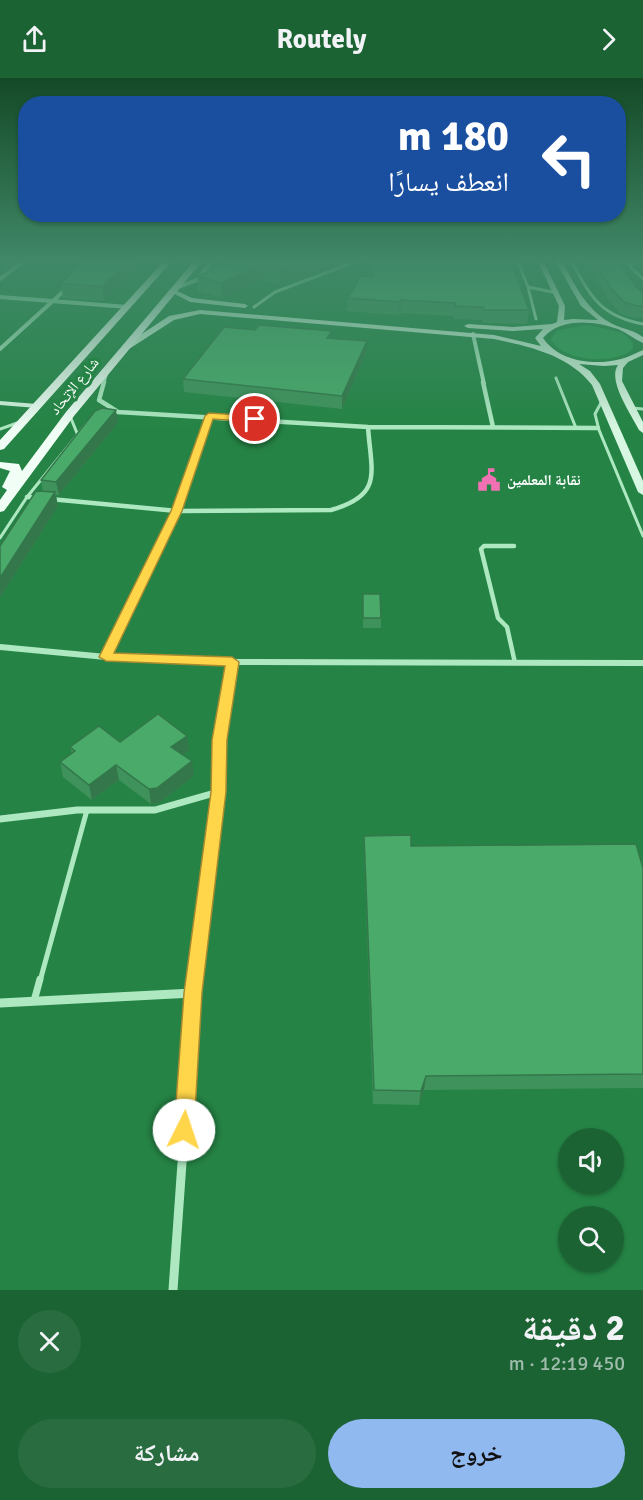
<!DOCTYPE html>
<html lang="ar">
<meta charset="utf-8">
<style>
:root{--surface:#1c6334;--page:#296c40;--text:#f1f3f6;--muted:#a0bcac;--accent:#90b9f0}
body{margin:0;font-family:Signika,"Noto Naskh Arabic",sans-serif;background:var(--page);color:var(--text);direction:rtl;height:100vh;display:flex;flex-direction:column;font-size:22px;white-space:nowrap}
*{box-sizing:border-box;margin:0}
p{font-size:20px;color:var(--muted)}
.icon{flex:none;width:33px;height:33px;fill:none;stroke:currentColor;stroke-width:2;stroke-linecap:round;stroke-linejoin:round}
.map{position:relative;height:1212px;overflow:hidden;direction:ltr}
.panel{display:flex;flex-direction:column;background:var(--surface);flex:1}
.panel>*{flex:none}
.hud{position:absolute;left:18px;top:18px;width:608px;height:126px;border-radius:24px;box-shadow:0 2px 4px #0004;direction:rtl;background:#1a4fa0;color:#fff;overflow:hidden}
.controls{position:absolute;left:558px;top:1050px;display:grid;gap:12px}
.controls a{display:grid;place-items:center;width:66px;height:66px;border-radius:50%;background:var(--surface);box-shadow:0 2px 4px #0004;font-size:30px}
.pin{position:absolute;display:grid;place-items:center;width:51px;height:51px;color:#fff;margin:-26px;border:3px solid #fff;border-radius:50%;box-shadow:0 2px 6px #0007}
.me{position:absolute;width:66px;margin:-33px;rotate:4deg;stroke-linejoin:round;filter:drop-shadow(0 0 4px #0008)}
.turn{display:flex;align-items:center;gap:21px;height:126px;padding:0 18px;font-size:27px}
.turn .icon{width:78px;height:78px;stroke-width:2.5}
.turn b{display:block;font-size:42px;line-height:51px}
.round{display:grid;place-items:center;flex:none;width:63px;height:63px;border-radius:32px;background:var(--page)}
.overview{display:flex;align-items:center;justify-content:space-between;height:102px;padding:0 18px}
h1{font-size:36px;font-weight:800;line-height:45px}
.cta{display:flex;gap:12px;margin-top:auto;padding:12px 18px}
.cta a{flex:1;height:69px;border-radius:36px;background:var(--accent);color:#111;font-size:24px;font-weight:800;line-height:69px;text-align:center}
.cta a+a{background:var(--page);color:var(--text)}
header{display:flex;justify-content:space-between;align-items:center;height:78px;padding:0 18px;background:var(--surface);font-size:27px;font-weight:800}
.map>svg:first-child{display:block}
</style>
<header><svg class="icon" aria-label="forward" viewBox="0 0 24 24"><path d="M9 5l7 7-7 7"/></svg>Routely<svg class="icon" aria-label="share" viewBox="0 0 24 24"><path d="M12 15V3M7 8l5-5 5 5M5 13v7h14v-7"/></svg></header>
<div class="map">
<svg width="643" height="1212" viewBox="0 0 643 1212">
<rect width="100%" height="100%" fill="#258445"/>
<path fill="#2f9c53" d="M589,247l34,8 10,10v6c-17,16 -72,13 -82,-10l7,-9z"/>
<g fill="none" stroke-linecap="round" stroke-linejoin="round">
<path stroke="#aee8c1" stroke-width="3" d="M517,182l11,27 8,32
M571,182c19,36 29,56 72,64
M643,182l-14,5 14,14
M528,209l29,6
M254,229l21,-15 85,-32
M556,300l20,50
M603,321l-8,15 4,16 44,106
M632,330l11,1
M70,338l7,17
M0,351l20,-7
M0,460l27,-41 60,-74"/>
<path stroke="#aee8c1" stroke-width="4.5" d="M514,468h-30l-3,3 17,69 9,9 8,36"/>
<path stroke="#aee8c1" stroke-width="5" d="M40,903l47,-171"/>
<path stroke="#aee8c1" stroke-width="7" d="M34,923l6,-22"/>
<path stroke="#aee8c1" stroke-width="4" d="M0,201l25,-19
M176,210l21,-8 16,-20
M0,219l128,10
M473,256l11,50
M0,271l66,-60
M103,306l3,-10"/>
<path stroke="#aee8c1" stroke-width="4.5" d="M104,304l-5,18 19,12 250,15 230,1
M483,304l10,45
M27,419l13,1
M50,421l127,12 154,-1c53,-15 40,-38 37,-83
M163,461l14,-28 32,-95"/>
<path stroke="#aee8c1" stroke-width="6" d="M0,569l106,10 126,5 411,1
M106,579l58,-120
M220,656l12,-72"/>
<path stroke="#aee8c1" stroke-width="7" d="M0,741l77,-9h78l63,-18
M195,903l23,-189 2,-59"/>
<path stroke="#aee8c1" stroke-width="9" d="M0,925l193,-10
M173,1212l22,-311"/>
<path fill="#d8f7e2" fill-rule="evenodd" d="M537,182h6l22,46 -1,14 9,-1 25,1 -17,-14 -26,-46h6c13,23 24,48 48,62 11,7 21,6 34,15v6c-9,-4 -16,-10 -25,-14 -24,-8 -57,-12 -75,9 16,24 52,28 78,21 8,-2 14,-6 22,-9v5l-15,7 -5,6 -1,13 21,41v11l-4,-3c-8,-16 -32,-50 -21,-65l-14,1 -25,-2 11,7 10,13 43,97v14l-5,-3 -46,-107c-24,-30 -61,-38 -98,-46l-294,-25 -26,6 -45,29 -7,-2 47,-31 31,-6 294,25 47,11 -6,-8 8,-9 -30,2 -45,-3 -4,-2 4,-2 45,3 39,-3 5,-2 2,-16z
M173,211l19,9 53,6 3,2 -3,2 -55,-6 -19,-10v-2z
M0,323l37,3 4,2 -4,2 -37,-3z"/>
<path fill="#f0fef5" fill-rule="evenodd" d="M165,182h8l-169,189 -4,1v-10z
M195,182h8l-129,156 -70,95 -4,1v-12l7,-10 -5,-3 8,-16 -10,-3v-6l19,2 3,7 44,-59z"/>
</g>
<path fill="#3f925b" d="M85,182h59l-40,41 -41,-3 -2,-15z
M235,182h115l-70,25 -17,-6 -41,19 -24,-7 -1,-15z
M372,182h38l119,50 -2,14 -44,-1 -1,-3 -28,-1v-3l-54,-3 -1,2 -52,-4 1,-13 25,-21z
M586,182h30l20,27 7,6v24l-9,1 -13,-4 -13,-15z
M255,252l112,11 -1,12 -24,56 -158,-17 -1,-13z
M118,345l-59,72h-3l2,11 -58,92v-52l43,-55 -2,-11z
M363,516l18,24v10h-18z
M120,664l69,9 -6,4 11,21 -35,27 -8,1 -32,-24 -27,20 -29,-23 -3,-15 12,-9 -2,-6z
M364,758l47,10 232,22v220l-219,2 -5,15 -46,-1 -9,-253z"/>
<path fill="#33774a" d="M129,182h15l-40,41 -2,-14z
M309,182h41l-70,25v-15z
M263,186v15l-41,19 -1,-15z
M401,222l-1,13 -1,2 1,-13z
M367,263l-1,12 -24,56v-13z
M116,332l2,13 -59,72 -3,-13z
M55,414l3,14 -58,92v-20z
M187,658l2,15 -16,11 -2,-15z
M192,683l2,15 -35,27 -8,1 -2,-15z
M116,687l3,15 -27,20 -3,-15z
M426,998l-2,14 -5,15 2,-14z"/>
<path fill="#49aa6a" stroke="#33774a" stroke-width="1.5" d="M85,182h44l-27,27 -41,-4z
M235,182h74l-29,10 -17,-6 -42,19 -24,-7z
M373,182h37l12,4 2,-4h86l19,50h-45l-1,-3 -28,-1v-3l-54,-3 -1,2 -52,-4 13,-22 13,1z
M593,182h23l20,27 7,6v13h-6l-13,-4 -14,-15z
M259,247l73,6 -5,7 40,3 -25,55 -159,-17 41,-52 31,3z
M102,330l14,2 -60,72 -15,-2 54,-69z
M36,413l19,1 -55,86v-32z
M363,516h17l1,24h-18z
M158,636l29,22 -16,11 21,14 -35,27 -8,1 -33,-24 -27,20 -29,-23 15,-11 -5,-4 29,-21 21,16z
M411,757v11l225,-2 7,24v206l-217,2 -5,15 -47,-1 -10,-254z"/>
<linearGradient id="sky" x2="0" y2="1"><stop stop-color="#144926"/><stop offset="0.52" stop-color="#408868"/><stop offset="1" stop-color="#408868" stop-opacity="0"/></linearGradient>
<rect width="643" height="351" fill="url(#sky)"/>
<path fill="#ffd54a" stroke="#a68a30" stroke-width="1.5" d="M209,335l46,3 5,3 -5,3 -42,-3 -31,92 -68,142 118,4 7,5 -12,78 -1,52 -24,201 -8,137 -3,7 -7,3 -7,-3 -3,-7 10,-137 27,-201 1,-52 13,-74 -119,-5 -7,-4 72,-146 34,-95z"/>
<defs>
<g id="civic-bare" transform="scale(1.8)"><path d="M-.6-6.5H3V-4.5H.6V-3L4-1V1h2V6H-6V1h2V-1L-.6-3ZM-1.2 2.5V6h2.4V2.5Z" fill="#f271b3" stroke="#258445" stroke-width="2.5" paint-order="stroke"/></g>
</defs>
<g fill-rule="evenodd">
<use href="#civic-bare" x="489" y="402"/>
</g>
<g text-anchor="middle" stroke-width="6" stroke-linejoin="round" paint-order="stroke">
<g font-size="15" fill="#fff" stroke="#258445">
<text transform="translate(74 308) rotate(-51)" y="5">شارع الإتحاد</text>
</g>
<g font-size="15" font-weight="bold" fill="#fff" stroke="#258445" text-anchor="start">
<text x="507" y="407">نقابة المعلمين</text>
</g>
</g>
</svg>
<div class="controls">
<a><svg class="icon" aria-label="sound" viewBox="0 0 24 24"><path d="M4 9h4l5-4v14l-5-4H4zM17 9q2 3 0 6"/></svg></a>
<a><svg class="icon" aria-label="search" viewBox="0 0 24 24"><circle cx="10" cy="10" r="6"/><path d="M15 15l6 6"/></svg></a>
</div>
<div class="pin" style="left:255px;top:341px;background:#d93025"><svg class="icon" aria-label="arrive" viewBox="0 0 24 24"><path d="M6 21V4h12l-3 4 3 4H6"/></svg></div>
<svg class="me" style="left:184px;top:1052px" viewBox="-20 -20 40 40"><circle r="19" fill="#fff"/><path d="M0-13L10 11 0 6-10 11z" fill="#ffd54a"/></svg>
<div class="hud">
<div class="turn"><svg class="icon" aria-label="left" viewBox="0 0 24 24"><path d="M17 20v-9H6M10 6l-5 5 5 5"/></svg><div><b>180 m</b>انعطف يسارًا</div></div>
</div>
</div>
<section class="panel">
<div class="overview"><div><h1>2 دقيقة</h1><p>450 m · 12:19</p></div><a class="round"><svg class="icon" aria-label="close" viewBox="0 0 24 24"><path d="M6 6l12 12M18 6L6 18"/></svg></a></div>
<div class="cta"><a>خروج</a><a>مشاركة</a></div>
</section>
